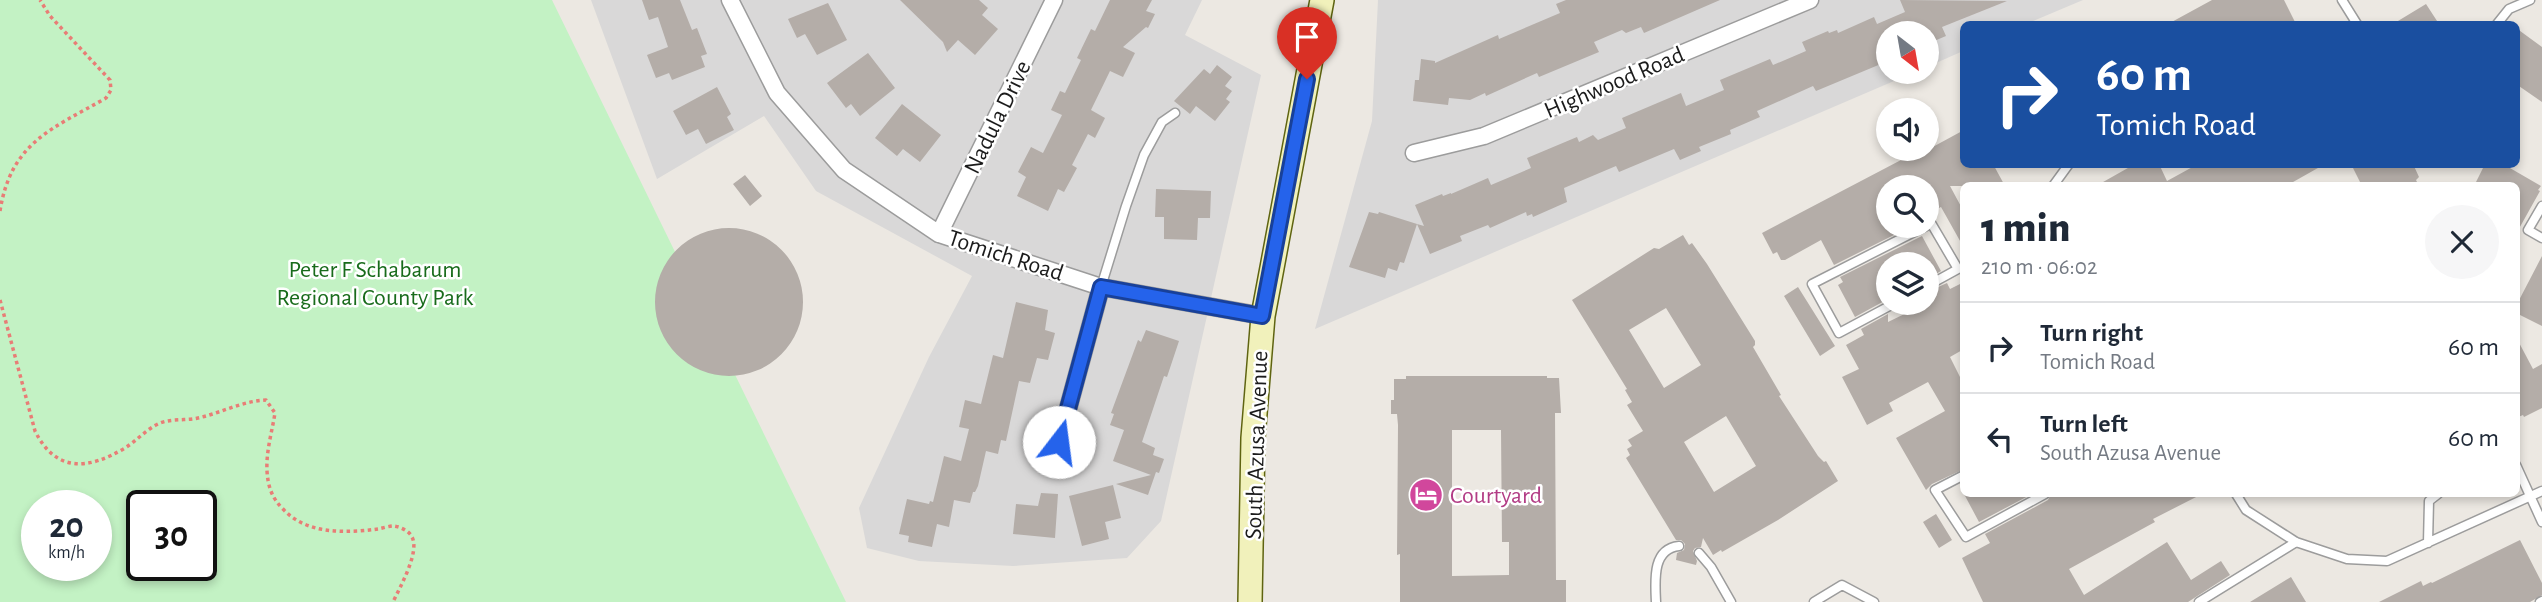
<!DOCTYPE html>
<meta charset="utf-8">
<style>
:root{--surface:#fff;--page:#f6f6f7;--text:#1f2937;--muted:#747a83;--line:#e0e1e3}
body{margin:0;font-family:"Alegreya Sans",sans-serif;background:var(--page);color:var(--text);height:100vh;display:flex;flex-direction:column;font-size:26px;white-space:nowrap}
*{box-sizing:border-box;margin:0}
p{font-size:23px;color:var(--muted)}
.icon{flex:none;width:38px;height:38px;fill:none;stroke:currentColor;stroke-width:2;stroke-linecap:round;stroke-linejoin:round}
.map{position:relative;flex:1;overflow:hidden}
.details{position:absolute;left:1960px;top:182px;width:560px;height:315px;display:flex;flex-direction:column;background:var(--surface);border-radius:10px;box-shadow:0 4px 10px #0003}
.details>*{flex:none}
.hud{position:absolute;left:1960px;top:21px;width:560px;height:147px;border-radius:10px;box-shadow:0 4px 10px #0003;background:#1a4fa0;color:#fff;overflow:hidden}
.needle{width:46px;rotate:149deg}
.tools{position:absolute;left:1876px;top:21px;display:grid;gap:14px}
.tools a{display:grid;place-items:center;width:63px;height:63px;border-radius:50%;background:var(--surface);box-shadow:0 4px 10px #0003;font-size:35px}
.speed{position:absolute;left:21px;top:490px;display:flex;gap:14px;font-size:35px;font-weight:700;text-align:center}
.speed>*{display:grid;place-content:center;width:91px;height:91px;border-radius:50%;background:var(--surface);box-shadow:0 4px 10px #0003;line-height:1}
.speed small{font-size:18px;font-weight:400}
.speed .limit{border:4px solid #111;border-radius:10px;background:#fff;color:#111}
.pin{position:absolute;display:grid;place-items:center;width:60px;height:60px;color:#fff;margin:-72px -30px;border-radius:50% 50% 50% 0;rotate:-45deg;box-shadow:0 0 7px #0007}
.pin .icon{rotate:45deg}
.me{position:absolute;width:77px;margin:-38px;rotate:15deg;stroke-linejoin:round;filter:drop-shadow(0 0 5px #0008)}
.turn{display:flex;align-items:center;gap:24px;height:147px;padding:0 21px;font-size:32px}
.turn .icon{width:91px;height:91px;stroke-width:2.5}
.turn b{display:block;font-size:49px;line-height:60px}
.round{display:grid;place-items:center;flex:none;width:74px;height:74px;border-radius:37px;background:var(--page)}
.head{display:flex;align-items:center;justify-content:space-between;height:119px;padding:0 21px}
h1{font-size:42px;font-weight:800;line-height:52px}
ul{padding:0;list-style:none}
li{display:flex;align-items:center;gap:21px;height:91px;padding:0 21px;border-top:2px solid var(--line)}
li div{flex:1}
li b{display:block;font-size:26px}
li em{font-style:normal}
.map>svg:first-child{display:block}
</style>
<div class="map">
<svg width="2542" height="602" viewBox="0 0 2542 602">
<rect width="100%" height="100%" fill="#ece8e2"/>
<path fill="#d9d8d8" d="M591,0h611l-17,35 76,40 -100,446 -34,37 -114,8 -94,-5 -52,-13 -8,-40 70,-151 43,-81 -156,-85 -52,-75 -107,63z
M1378,0h705l-57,24h-62l-1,27 -36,16v-34h-39v39h27l-600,257 57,-208z"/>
<path fill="#c3f2c4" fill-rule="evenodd" d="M0,0h552l294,602h-846zM37,506h59v59h-59zM142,506h59v59h-59z"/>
<path fill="#b4ada8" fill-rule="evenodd" d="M642,0h38l12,30 5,-2 10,26 -6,2 4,11 -33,13 -3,-7 -13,5 -9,-23 21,-8 -10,-30 -9,3z
M900,0h79l9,8 -6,7 16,14 -23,26 -17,-15 -11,12 -4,-10z
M1110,0h42l-6,11 9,3 -7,14 -2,-1 -23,20 12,6 -12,24 -13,-6 -19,39 14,8 -10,20 -7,-4 -16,31 5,3 -7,13 -6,11 -6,-3 -10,22 -31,-15 9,-19 -8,-5 13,-25 12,6 19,-38 -11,-5 9,-19 5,2 16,-33 -4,-2 14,-29 4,2z
M1566,0h154l-76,33 -3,-6 -15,6 -4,-3 -28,12 5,10 -60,25 -2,-4 -51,23 -1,-3 -15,7 -21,-2 -1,7 -35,-4 2,-21h4l2,-21 14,2v2l63,-28 1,4 61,-26 -4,-9z
M1900,0l107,1 -65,26 4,9 -19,8v-11h-39v28l-72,30 -3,-5 -56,25 3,6 -30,13 1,4 -32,13 2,4 -21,9 -6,-11 -55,23 -3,-6 -52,22 3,14 -34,15 -1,-3 -5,2 -1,-4 -36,16 -2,-3 -28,11 2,5 -32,13 -13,-30 7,2 -9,-21 27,-11 1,2 8,-3v1l37,-16 3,7 40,-17 -4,-10 50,-21 2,5 14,-7 5,5 28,-12 -4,-10 59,-25 5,13 24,-10 14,-6 -4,-10 50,-21 3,6 33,-14 -4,-9 26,-11 1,2 8,-3 1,3 36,-16 3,7 28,-12z
M2212,0h72l12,24h-128z
M828,3l19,37 -30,15 -12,-21 -8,4 -9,-19z
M2426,4l13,20h-46z
M2516,28l26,19v55l-26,-18z
M868,53l27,35 -35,28 -9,-12 -5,4 -19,-25z
M1217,65l15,12 -7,9 7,5 -6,8 4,3 -15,19 -19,-15 -6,8 -16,-13 30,-32 6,5z
M717,87l14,27 -4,3 7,13 -28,14 -8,-15 -12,6 -13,-24z
M902,104l39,31 -21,27 -17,-13 -6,7 -22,-18z
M1964,130v34h29l12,22h-55l14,26v36l-23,-41 -14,7v-27h-39v39h24l-78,39 -13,-25 -36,20h-4l-4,-8 -4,2 -11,-21 160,-84h7z
M2135,164h24l8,17 31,-17h127l-39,22h-190z
M2351,164h62l6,13 -3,3 3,6h-57z
M2485,164h18l38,22 -3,4 2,1 -24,43v-48h-42z
M745,175l17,21 -12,10 -17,-22z
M1156,189l55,2 -1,27h-12l-1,22 -33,-1v-22h-9z
M1369,212l9,2 1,-2 38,12 -13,39 -4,-1 -3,9 -9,-3 -3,10 -36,-11z
M655 302a74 74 0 1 1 148 0a74 74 0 1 1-148 0Z
M1683,235l6,10 3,-2 15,21 48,77v4l-2,2 28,48 -2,1 39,60 6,6 2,-1 12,20 -60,39 -56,32 -1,-2 -8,5 -10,-17 -2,9 -6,1 -2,3 4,10 -1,4 -20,-5 1,-7 7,-3 1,-6 -4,-4h-5l-50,-82 4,-3 -3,-6 5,-3 -4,-6 15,-9 -16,-26 5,-3 -7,-12 2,-1 -55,-89 82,-52 5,1zM1666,308l35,57 -37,23 -35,-58zM1726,416l30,50 -42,26 -30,-50z
M1922,236l19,35 -14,8v-15h-39v35l-33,18 -17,-32 5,-3 -3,-5z
M2542,256v70l-26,-13v-7z
M1964,282v67l-14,8 14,28v84l-32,15 -6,6 -30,-52 49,-27 -17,-29 -39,21 4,8 -26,14 -25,-48 17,-8 -13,-24 18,-10 -3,-6 27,-15v8l39,-19v-11l20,-9 3,6z
M1798,287l37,59 -15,10 -36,-60z
M1016,302l32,8 -3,20 10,3 -7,27 -11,-2 -7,25 -11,-2 -13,60 -5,-1 -3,14 -12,-3 -8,35 -3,6h-2l-3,11 -16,-3 -5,27 -12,-3 -5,23 -24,-5 1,-6 -10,-2 8,-35 22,5 1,-3 3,1 11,-46 17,5 8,-32 -10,-2 6,-27 16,4 12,-49 10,3z
M1146,330l33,11 -12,36 -3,-1 -22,66 13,6 -2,7 11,4 -5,14 -3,-1 -8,23 -32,-11 35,-9 -38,-14 11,-31 -14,-5 4,-11 -3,-1 27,-73 3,2z
M2516,337l17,32 9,-5v44l-18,9 -1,-2 -7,3z
M1406,376h141v2h12l2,35h-6l1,167h10v22h-166v-48l-3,1 1,-130 -1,-11h-6v-14h3v-21h12zM1452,430h49l1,112h7v33l-57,1z
M1113,485l8,33 -16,4 4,17 -27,7 -13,-50z
M1041,493l17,1 -3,44 -42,-4 3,-30 22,2z
M1964,494h68l-53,28z
M2051,494h151l-49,25 2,3 -86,47 15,26 83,-53 24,38 30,-19 9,14 -42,27h-205l-21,-44 28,-15 -5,-9 63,-34z
M1936,514l16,26 -13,8 -16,-26z
M2520,540l22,43v12l-12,7h-151l42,-21 2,5 8,-4 1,1z
M2291,577l15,25h-56z"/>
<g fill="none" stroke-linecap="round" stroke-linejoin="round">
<g stroke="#9c9c9c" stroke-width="11">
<path id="lane" d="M2342,0l15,24
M2497,24l12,-15 21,-9
M2053,186l16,-22
M2542,206l-14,24 14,8
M1927,225l4,-2 27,46 -31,17
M1101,287l25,-81 18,-51 18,-33 13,-9
M1895,303l-56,30 -27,-49 114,-58
M2516,465l26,57
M1964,475l-29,15 31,47 79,-43
M2236,494l10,16 50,32 51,17 40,2 155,-70
M2428,543l1,-42 9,-7
M1699,553l12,14 20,35
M1656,602c-1,-22 -4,-53 23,-56
M1814,602l28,-17 32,17
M2199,602l97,-60
M2540,602l2,-1"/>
</g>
<g stroke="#9c9c9c" stroke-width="19">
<path id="street" d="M730,0l47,93 67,77 95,64 162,53 162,29
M1414,153l70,-17 326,-136
M939,234l115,-234
M1059,442l42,-155"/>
</g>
<g stroke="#5f6411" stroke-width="26">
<path id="secondary" d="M1250,602l3,-164 10,-122 59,-316"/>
</g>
<path stroke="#e87d76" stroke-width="3.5" stroke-dasharray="3.5 3.5" stroke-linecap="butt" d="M0,211c11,-69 52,-82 106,-113l5,-8 -1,-10 -60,-64 -10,-16
M0,300l35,131c21,42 53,39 90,17 11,-7 20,-17 31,-23 12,-7 28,-4 42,-7 23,-5 44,-17 68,-18l9,13c-3,19 -9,38 -8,58 1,16 5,27 16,38 24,26 63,24 95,20 5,-1 11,-3 16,-3 7,1 15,5 18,11 8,15 -12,50 -19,65"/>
<use href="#lane" stroke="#fff" stroke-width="8"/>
<use href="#street" stroke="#fff" stroke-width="16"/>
<use href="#secondary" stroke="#f1f1bb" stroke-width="23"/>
</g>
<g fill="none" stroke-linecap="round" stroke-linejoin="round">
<g stroke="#184099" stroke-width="18">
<path id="route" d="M1059,442l42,-155 161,29 45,-237"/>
</g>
<use href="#route" stroke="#2563eb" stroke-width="12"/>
</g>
<defs>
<g id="hotel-disc" transform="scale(1.75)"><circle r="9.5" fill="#d1479c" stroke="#fff"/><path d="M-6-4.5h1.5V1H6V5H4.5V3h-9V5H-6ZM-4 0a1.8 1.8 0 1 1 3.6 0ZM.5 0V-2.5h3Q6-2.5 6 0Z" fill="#fff"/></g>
</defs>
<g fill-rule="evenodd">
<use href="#hotel-disc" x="1426" y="495"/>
</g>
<g text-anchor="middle" stroke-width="5" stroke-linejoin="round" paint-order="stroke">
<g font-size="24" fill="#1b1b1b" stroke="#fff">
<text transform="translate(1614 82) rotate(-23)" y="8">Highwood Road</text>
<text transform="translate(997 117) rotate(-64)" y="8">Nadula Drive</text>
<text transform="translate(1006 255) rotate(18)" y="8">Tomich Road</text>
<text transform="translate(1256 445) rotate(-88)" y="8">South Azusa Avenue</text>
</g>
<g font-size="24" fill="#186b1b" stroke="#fff">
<text x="375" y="277">Peter F Schabarum<tspan x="375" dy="28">Regional County Park</tspan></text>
</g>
<g font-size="24" fill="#b23c85" stroke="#fff" text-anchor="start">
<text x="1450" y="503">Courtyard</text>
</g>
</g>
</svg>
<div class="tools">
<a><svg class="needle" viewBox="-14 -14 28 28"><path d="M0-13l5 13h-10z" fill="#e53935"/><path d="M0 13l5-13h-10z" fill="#747a83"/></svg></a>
<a><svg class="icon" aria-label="sound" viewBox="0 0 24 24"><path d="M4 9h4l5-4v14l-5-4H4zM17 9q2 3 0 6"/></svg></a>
<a><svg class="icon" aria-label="search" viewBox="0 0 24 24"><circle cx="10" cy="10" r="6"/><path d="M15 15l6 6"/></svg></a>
<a><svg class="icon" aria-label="layers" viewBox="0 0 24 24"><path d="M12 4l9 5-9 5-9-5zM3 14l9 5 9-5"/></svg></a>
</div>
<div class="speed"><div>20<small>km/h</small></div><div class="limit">30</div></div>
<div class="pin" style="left:1307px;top:79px;background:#d93025"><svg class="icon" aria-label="arrive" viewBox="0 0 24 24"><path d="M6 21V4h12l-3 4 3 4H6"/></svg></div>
<svg class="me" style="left:1059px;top:442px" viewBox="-20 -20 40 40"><circle r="19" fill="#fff"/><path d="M0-13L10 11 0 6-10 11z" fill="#2563eb"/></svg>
<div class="hud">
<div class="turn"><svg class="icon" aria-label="right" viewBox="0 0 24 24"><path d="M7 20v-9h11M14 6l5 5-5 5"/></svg><div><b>60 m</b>Tomich Road</div></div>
</div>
<section class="details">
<div class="head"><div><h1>1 min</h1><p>210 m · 06:02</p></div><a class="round"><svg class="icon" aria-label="close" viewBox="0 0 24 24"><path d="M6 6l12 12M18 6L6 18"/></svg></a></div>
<ul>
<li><svg class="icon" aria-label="right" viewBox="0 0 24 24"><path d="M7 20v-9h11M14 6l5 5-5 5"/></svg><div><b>Turn right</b><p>Tomich Road</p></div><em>60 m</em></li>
<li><svg class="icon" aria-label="left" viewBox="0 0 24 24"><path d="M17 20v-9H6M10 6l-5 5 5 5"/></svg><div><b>Turn left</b><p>South Azusa Avenue</p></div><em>60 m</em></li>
</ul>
</section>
</div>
